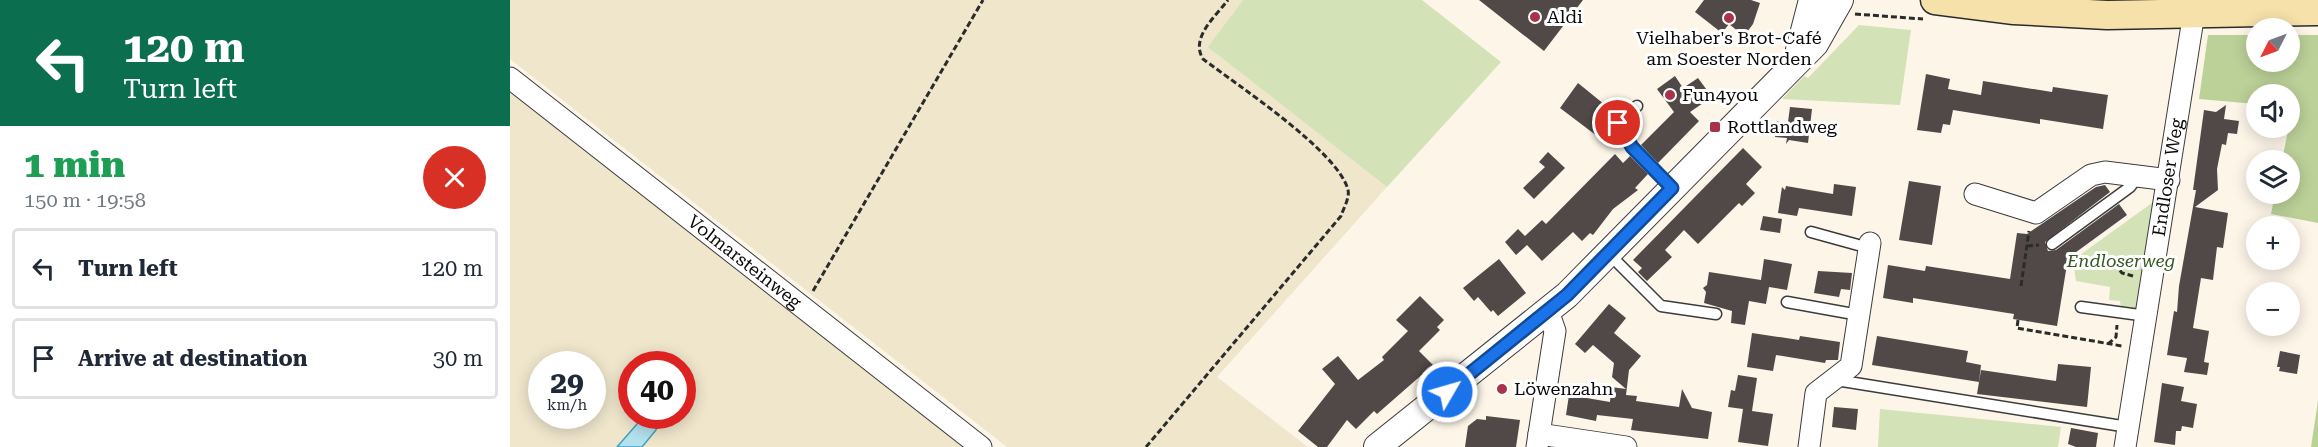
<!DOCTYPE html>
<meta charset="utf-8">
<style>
:root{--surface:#fff;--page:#f6f6f7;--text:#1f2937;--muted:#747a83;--line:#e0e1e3}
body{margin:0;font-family:"Roboto Serif",serif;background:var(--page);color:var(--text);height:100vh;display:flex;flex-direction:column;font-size:22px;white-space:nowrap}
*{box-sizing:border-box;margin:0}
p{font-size:20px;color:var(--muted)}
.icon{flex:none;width:33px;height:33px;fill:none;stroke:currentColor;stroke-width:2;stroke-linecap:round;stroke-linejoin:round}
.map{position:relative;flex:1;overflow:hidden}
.side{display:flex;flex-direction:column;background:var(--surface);width:510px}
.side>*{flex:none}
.top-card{background:#0b6e4f;color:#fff;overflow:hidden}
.needle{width:39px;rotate:228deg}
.controls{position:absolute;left:1736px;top:18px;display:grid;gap:12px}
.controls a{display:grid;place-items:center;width:54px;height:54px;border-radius:50%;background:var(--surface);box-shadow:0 3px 15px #0003;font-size:30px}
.speed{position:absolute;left:18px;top:351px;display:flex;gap:12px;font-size:30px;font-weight:700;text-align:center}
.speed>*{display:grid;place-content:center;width:78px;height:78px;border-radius:50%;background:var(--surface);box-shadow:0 3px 15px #0003;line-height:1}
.speed small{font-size:15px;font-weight:400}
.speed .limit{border:9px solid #d22;background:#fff;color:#111}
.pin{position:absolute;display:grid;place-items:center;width:51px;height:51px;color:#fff;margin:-26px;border:3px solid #fff;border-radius:50%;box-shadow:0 2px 6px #0007}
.me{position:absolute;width:66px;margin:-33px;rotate:52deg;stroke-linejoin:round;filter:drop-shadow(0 0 4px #0008)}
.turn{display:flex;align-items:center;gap:21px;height:126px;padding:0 24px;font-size:27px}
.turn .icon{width:78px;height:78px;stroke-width:2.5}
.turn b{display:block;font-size:42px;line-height:51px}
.round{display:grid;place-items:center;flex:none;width:63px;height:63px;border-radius:32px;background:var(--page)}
.summary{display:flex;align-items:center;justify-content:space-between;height:102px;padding:0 24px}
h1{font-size:36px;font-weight:800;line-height:45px;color:#1e9e55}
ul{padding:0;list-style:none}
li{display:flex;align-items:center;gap:18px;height:81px;margin:0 12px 9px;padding:0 12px;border:3px solid var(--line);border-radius:6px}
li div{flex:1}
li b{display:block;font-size:22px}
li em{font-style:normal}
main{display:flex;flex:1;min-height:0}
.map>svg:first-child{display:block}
</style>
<main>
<section class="side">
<div class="top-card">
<div class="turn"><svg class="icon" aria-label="left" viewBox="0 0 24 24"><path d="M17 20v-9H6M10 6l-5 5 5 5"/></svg><div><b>120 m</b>Turn left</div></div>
</div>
<div class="summary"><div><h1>1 min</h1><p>150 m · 19:58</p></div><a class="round" style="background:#d93025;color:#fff"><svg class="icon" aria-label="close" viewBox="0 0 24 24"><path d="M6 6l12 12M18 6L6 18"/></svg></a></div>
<ul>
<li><svg class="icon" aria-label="left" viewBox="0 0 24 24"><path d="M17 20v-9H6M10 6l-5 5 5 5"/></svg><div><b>Turn left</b></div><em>120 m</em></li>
<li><svg class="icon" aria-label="arrive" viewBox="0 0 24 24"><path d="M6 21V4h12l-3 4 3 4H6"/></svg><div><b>Arrive at destination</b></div><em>30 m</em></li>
</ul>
</section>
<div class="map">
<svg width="1808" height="447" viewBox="0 0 1808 447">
<rect width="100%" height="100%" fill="#fdf5e8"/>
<path fill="#efe6cc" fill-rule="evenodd" d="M0,0h733l-34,47 178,140 -170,190 91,70h-301l-497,-388z
M0,91l455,356h-455zM32,364h50v52h-50zM122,364h50v52h-50z"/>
<path fill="#d4e2b7" d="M733,0h179l79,62 -114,125 -179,-140z
M1349,25l52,5 -11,75 -118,-6 22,-23 4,2z
M1653,195l-21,115 -21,-3 -1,-6 -11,-1 1,-13 -34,-6 -3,-21z
M1370,409l181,18 -3,20h-180z"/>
<path fill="#bbd198" d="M1698,35h48v27h33v-27h29v188l-47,-9 4,-20h14v-34h-7l11,-53 -4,-1v-12h-33v10l-57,-5z
M1808,401v46h-7z"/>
<path fill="#b3e2ee" stroke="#42a0bd" stroke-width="1.5" d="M134,416h5l8,7 -1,7 -14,17h-25z"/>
<path fill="#514947" d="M969,0h104l-39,51z
M1194,0h47l9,3 -7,21 -9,12 -15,-12 -7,9 -27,-21z
M1416,74l24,5 -2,10 33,6 2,-14 69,11 1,-5 55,8 -5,34 -63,-10v5l-87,-14 -3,15 -7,-1 -2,9 -24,-3z
M1165,76l8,12 15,-10 14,19 -22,15 9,9 -41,42 -17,-18 33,-33 -17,-23z
M1068,83l32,26 -9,11 7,5 -11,11 -37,-28z
M1716,105l-2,14 15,2 -2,13 -9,-1 -2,12 -4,-1 -5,25 1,21 -23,17 33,6 -5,35 -6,-1 -4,33 -12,-2 -8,50 16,3 -5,31 5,1 -2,12 -23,-3 3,-14 -20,-3 7,-44 3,1 2,-26 17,-96h-3l11,-80 12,2z
M1280,107l22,2 -4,34 -19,-3 -3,4 1,-6 -12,-1 2,-16 11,1z
M1233,148l19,19 -16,17 9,9 -13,13 -3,-3 -41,41 -14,-14 -19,20 7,7 -25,24 -9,-9 4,-4 -9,-8z
M1038,152l17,16 -31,31 -11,-11 22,-21 -6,-5z
M1105,154l8,9 7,-7 18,18 -13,14 3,2 -25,19 -20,26 -3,-2 -8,8 -9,-9 -31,29 -15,-16 -11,10 -11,-13 13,-13 7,7 17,-16 4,4z
M1399,181l32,5 -9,59 -33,-5z
M1324,184l22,3 -4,29 -53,-8 -2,8 -19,-3 4,-26 3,3 1,-4 47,8z
M1595,185l5,7 -65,50 3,9 8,-1 63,-46 8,11 -59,43 -11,68 -44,-7 1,-5 -101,-16v5l-30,-5 5,-33 37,6 1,-5 84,13 7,-46 10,1 69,-47z
M1253,216l19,3 -2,14 -20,-3z
M989,259l27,34 -28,23 -5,-6 -2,2 -13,-15 -4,4 -11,-13z
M1254,259l28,5 -5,26 -18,-3 -3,17 -17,-3 -4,24 -14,-2 1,-12 -28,-8 2,-11 -3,-4 4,-3 2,-13 52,8z
M1308,271l34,2 -2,17 -9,-1 -2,8 -25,-4z
M910,296l24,24 -7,7 3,3 -21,21 14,14 -56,49 -3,-3 -18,18 -9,-9 -20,27h-9l-20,-16 37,-47 -13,-15 16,-13 20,24 26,-20 -2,-3 26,-26 -12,-11z
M1099,304l17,14 -12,15 27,23 -12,14 -3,25 11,1 -1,5 43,6 3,-18 10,19 20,4 -4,27 -77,-9 2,-11 -36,-4 -1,6 -30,-6 3,-20 41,7 1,-15 15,2 -14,-12 2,-14 -21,-18 -8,8 -10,-9z
M1242,333l47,7 1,-4 40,6 -2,18h-12l-1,3 -49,-8 -3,16 -26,-4z
M1367,336l91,15 -2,11 15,3 -2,17 -107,-17z
M1770,351l20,4 -3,19 -18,-3 1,-4h-3z
M1548,364l33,3 -4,40 -110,-13 4,-24 75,11z
M1228,375l19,3 -5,33 21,3 -5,32 -30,-4 5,-33 -15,-2 3,-17 4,1z
M1652,383l22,4 -3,14 16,3 -4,24 -11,-2 -1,5h-5l-1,14 -21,-3z
M1324,407l24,2 -2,21 -24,-3z
M976,416l34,4 -4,27h-51l3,-21 9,-7 9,1z
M1561,428l27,5 -2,14h-20l-8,-3z"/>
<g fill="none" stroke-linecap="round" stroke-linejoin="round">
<g stroke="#3c3c3c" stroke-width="13">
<path id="service" d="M1127,106l-18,17 13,24 40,41
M1301,232l58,16
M1542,244l78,-57 8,-11
M1098,253l53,53 55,8
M1277,302l72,13
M1571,307l66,9
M1326,380l292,47"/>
</g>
<g stroke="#3c3c3c" stroke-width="23">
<g id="minor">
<path id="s1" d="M0,78l471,369"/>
<path d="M1465,194l61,19 55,-38 14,-3 64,8"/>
<path d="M1029,434l87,13"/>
<path d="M1027,447l18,-116 -7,-20"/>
<path d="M1299,447l7,-54 35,-27 19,-123"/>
<path id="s2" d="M1615,447l71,-447"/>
</g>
</g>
<g stroke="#3c3c3c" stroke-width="28">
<path id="tertiary" d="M1288,54l14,-54
M867,447l190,-152 248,-251 25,-44"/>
</g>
<g stroke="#2b2b2b" stroke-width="31">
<path id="secondary" d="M1425,0l79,10 93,5 211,-4"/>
</g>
<path stroke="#2b2b2b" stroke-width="3" stroke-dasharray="6 3" stroke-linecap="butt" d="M1345,14l68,5
M1517,246l12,-1
M1587,263l16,-1 9,11 11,3
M1511,286l8,-55
M303,291l170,-291
M1508,320l-1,8 105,18
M1598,344l8,-7 1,-12
M636,447l195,-231c2,-7 9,-18 7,-26 -9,-38 -111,-105 -145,-131 -13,-21 12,-42 25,-59"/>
<use href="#service" stroke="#fff" stroke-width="10"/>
<use href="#minor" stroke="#fff" stroke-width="21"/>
<use href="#tertiary" stroke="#fff" stroke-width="26"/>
<use href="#secondary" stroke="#f6e1aa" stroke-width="28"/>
</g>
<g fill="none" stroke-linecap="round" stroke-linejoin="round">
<g stroke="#114b97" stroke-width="15">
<path id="route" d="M937,392l120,-97 105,-107 -40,-41 -14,-24"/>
</g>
<use href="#route" stroke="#1a73e8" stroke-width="10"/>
</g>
<g fill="#a9324b" stroke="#fff" stroke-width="2">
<circle cx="1025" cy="17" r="6"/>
<circle cx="1219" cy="18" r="6"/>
<circle cx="1160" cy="95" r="6"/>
<rect x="1199" y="121" width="12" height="12" rx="3"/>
<circle cx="992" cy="389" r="6"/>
</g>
<g text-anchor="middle" stroke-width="6" stroke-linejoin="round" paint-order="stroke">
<g font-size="18" fill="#090909" stroke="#fff" text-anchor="start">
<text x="1037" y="23">Aldi</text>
<text x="1219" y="44" text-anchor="middle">Vielhaber's Brot-Café<tspan x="1219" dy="21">am Soester Norden</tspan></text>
<text x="1172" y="101">Fun4you</text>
<text x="1217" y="133">Rottlandweg</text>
<text x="1004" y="395">Löwenzahn</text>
</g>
<g font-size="18" fill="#090909" stroke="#fff">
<text dy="6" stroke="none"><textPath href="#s2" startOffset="273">Endloser Weg</textPath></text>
<text dy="6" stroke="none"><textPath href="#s1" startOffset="298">Volmarsteinweg</textPath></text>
</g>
<g font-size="18" font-style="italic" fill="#365922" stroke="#fff">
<text x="1611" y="267">Endloserweg</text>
</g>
</g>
</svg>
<div class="controls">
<a><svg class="needle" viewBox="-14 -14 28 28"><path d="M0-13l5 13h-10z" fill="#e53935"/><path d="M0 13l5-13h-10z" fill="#747a83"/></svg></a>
<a><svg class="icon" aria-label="sound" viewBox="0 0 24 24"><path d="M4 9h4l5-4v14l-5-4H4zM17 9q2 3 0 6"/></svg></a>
<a><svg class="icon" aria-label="layers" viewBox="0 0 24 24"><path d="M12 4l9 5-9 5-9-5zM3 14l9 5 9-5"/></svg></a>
<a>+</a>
<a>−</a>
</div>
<div class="speed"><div>29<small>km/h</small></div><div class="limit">40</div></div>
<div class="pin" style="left:1108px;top:123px;background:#d93025"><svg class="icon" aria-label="arrive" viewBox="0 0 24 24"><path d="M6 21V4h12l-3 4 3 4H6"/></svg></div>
<svg class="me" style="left:937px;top:392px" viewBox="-20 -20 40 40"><circle r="17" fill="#1a73e8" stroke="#fff" stroke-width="3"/><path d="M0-11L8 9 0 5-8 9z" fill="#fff"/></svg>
</div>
</main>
